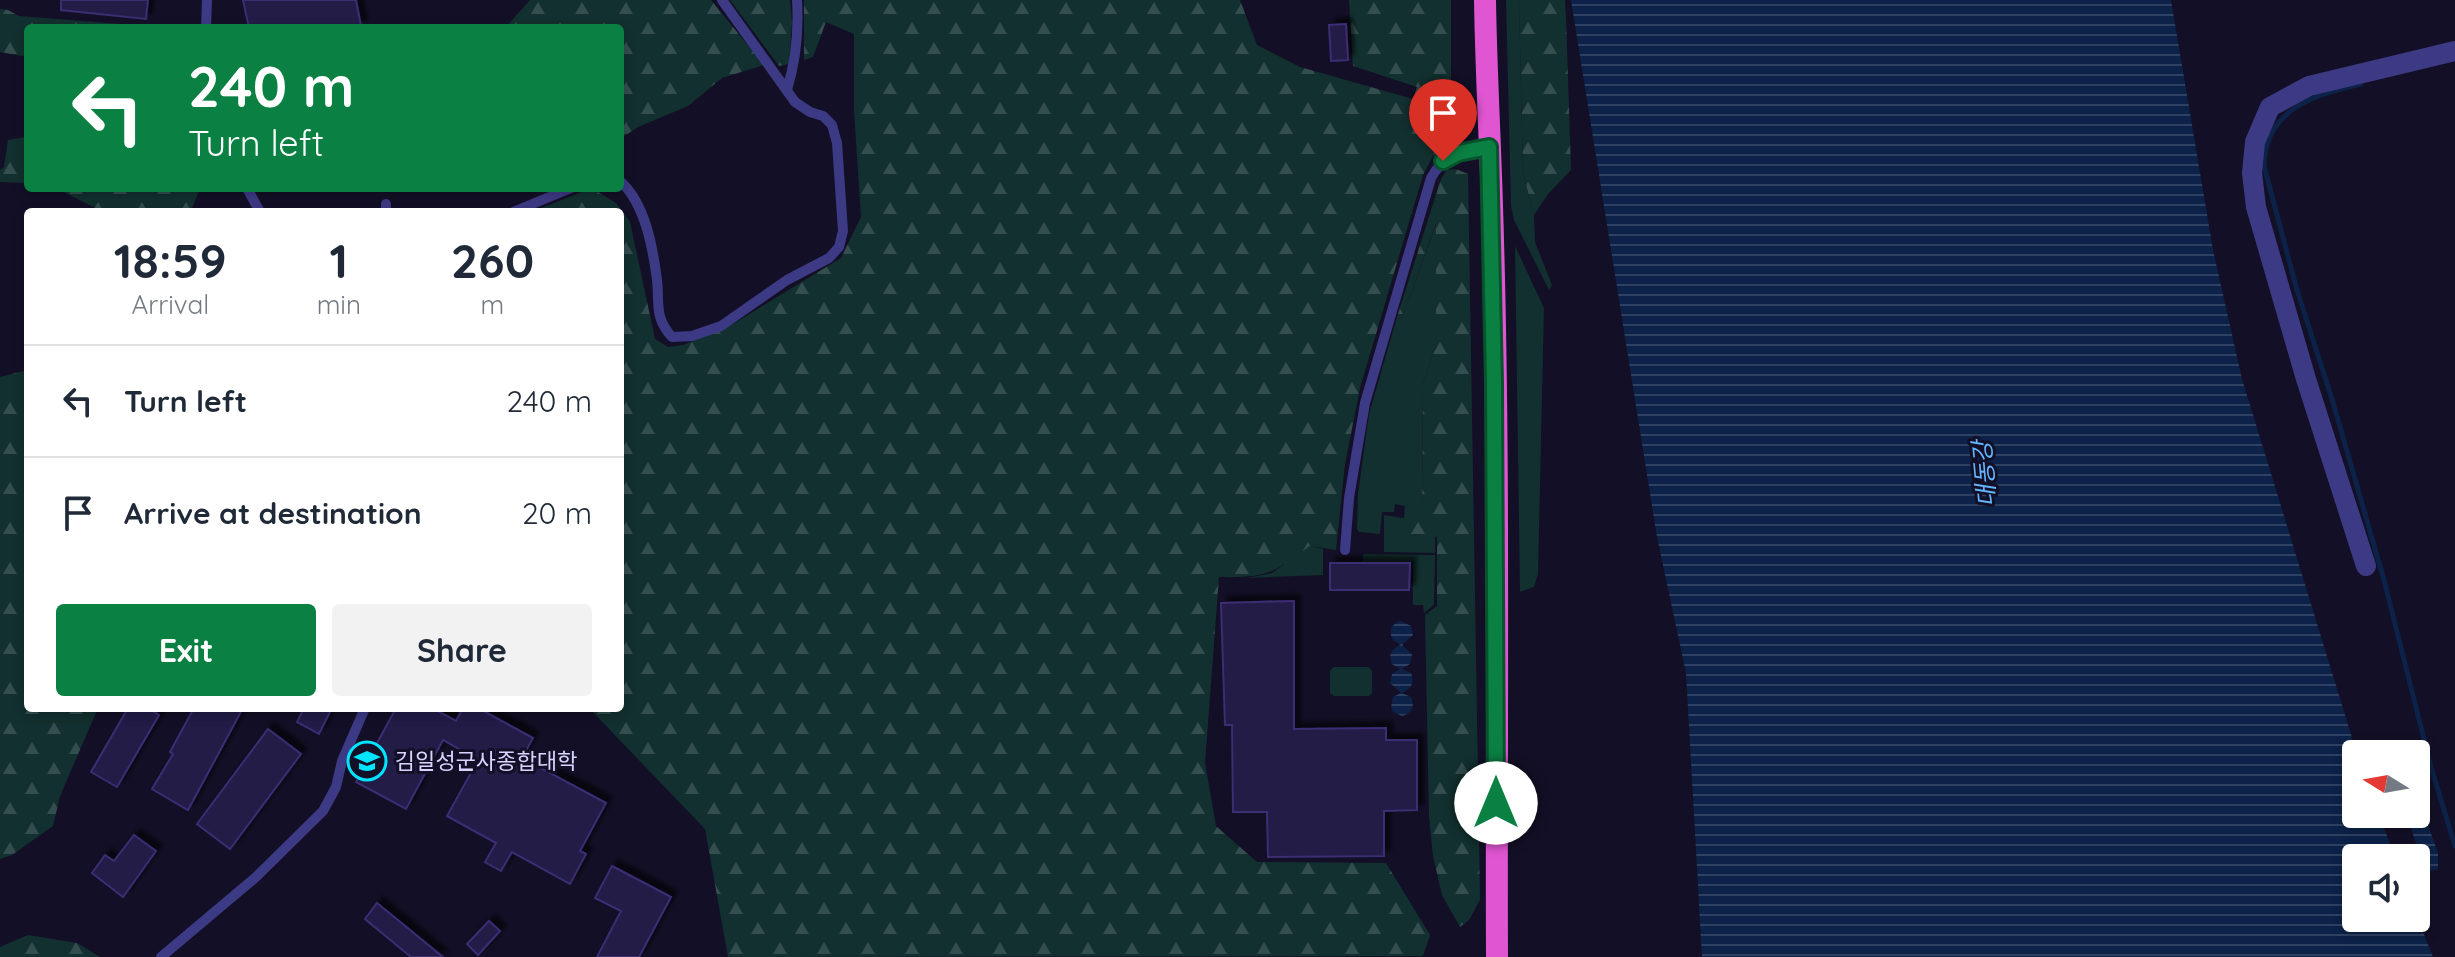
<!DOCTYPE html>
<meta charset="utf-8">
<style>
:root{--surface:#fff;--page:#f2f2f3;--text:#1f2937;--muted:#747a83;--line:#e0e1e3;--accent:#0b8043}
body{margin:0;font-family:Quicksand,"Noto Sans KR",sans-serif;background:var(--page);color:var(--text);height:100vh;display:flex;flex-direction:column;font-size:30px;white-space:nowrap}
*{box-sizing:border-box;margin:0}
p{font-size:26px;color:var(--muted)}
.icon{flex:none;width:44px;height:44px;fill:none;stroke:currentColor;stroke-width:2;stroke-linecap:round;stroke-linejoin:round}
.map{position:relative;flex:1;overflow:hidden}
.details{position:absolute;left:24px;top:208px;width:600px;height:504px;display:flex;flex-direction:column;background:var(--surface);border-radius:8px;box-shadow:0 4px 12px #0003}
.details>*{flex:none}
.hud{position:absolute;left:24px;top:24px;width:600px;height:168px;border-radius:8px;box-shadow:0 4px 12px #0003;background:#0b8043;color:#fff;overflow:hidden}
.needle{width:52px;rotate:281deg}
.tools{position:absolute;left:2342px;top:740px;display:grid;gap:16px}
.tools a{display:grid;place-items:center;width:88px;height:88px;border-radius:8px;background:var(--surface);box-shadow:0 4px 12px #0003;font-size:40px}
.pin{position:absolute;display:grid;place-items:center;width:68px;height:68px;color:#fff;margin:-82px -34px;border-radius:50% 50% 50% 0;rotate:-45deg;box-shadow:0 0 8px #0007}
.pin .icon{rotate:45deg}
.me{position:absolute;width:88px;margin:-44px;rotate:0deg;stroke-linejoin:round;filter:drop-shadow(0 0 6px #0008)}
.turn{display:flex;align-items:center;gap:28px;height:168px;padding:0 32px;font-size:36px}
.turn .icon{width:104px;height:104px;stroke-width:2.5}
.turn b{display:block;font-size:56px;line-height:68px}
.eta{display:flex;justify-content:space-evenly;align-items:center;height:136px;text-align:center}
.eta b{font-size:48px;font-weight:700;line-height:56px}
.primary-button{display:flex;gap:16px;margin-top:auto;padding:16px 32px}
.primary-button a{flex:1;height:92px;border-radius:8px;background:var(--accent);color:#fff;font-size:32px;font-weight:700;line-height:92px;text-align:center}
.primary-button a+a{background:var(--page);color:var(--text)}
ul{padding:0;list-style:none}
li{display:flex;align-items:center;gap:24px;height:112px;padding:0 32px;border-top:2px solid var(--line)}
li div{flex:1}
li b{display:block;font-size:30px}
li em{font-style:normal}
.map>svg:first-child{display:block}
</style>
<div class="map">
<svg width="2455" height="957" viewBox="0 0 2455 957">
<defs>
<pattern id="forest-firs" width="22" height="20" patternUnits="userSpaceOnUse" patternTransform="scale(2)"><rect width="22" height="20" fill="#12302f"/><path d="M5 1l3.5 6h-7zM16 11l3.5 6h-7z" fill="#344d4e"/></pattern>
<pattern id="water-rules" width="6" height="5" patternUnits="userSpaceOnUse" patternTransform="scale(2)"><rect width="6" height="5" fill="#0c2248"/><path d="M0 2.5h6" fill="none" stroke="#2f4163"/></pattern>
<filter id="shadow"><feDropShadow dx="6" dy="-6" stdDeviation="2" flood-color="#0009"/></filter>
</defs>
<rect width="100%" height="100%" fill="#130f26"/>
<path fill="#12302f" d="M1506,0h13l4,173 11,42 1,27 17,43 -3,5 -35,-70 -3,-14z
M1437,221l-1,124 -13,39 -1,132 -13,19 26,1v17l-51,-1v-37l20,3 1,-12 -10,-2 -1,8h-12l-2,22 -21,-2 -2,-3 1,-35 11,-80 28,-97 5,1z
M1515,246l29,62 -6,266 -4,13 -14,5z
M1310,546l13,3v26l-75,3 24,-5z
M1363,554l72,1 -1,50 -10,8 -1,-8h-10v-43h-50z
M1334,667h35l3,4v22l-3,3h-35l-4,-3v-22z"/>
<path fill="url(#forest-firs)" d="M530,0h181l53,65 -42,13 -34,28 -50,21 -18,12v-111h-115z
M730,0h60l2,22 -3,42 -10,2z
M804,0h436l17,45 43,22 113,32 4,-12 -64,-21 -4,-66h102v97l10,41 -28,18 -10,19 -63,213 -15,76 -9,86 -26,-4c-38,28 -43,32 -91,31l-14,186 11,63 41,36 129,1 44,72 -7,21 -695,1 -23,-128 -116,-121h31v-496h-89l51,-20h16l18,11 14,19 25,117 13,8 15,-2 50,-21 108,-66 20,-41 -7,-107v-76l-28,-12 -13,35 -9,3z
M1519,0h46l1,18 5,152 -23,24 -14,21 -11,-42z
M0,9l8,1 11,6 127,10 1,2h-119v29l-28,-5z
M25,137l3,2v44l-28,-1v-12l4,-3 4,-27z
M1456,169l12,5 12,726 -11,20 -9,7 -18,-32 -9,-39 -4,-40 -4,-201 12,-9v-69l-28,-2 -1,-13 14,-6 1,-132 13,-39v-122l-34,95 -5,-1 44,-138 6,-9z
M56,188h144l-9,23 -3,1h-85z
M28,370v338h70l-38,88 -7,30 -41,29 -12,4v-482z
M28,935l49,8 23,14h-100v-10z"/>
<path fill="url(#water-rules)" d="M1571,0h600l42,250 29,129 115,375 -1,60h23l16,44h-39v60h60v-4l17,43h-731l-16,-284 -29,-136z
M1401,621l10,5 2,9 -11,10 10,9 -2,10 -8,5 9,4c4,10 0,16 -9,20l9,4c4,9 1,17 -9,19l-9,-4 -2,-5 2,-10 8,-4 -11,-10 2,-9 8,-5 -8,-5c-4,-9 -1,-15 9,-19l-8,-5c-5,-9 -2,-16 8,-19z
M2416,801l4,2 18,50v16l-12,3 -20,-58h10z"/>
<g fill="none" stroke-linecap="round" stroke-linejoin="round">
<path stroke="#0c2248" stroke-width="5" d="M2361,84c-47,11 -96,25 -97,82l33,124 35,109 52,181 47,187 24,79"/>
</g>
<path fill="#241b47" stroke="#3b2d73" stroke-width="2" filter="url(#shadow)" d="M61,0h87l-2,19 -85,-9z
M243,0h113l5,26 -112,2z
M1346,24l2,36 -17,1 -2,-36z
M1330,563h80l-1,27h-79z
M1294,601v128l92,-1v12h31v70l-33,1v45l-116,1 -1,-45h-34l-1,-87h-7l-4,-122z
M128,708h20l11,7 -42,72 -26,-15z
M194,708h49l-55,102 -36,-21 21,-35 -3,-2z
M304,708h28l-13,26 -22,-12z
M396,708h36l24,13 7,-13h15l55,30 -11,20 84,45 -26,48 6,3 -16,30 -58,-32 -11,19 -16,-9 11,-19 -49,-27 31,-56 -35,-20 -37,69 -50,-27z
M268,729l33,25 -71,95 -33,-25z
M134,835l22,16 -33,46 -31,-24 13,-18 9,6z
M612,866l59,31 -32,60h-42l24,-46 -26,-13z
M377,903l66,54h-32l-46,-38z
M489,921l11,10 -22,24 -11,-11z"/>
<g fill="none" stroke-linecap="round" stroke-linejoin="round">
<path stroke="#3d3a85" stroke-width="10" d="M206,28l1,-28
M787,90c9,-30 12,-58 10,-90
M620,181c24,21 32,62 36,92 5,27 -4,42 16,64l20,-1 29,-10 66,-46 42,-22 10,-11 4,-16 -6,-88 -5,-18 -9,-9 -13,-4 -15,-10 -73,-102
M247,188l13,24
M386,204v8
M513,212l58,-24
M1345,550l4,-52 16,-95 66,-225c12,-24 34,-26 58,-31
M161,957l95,-80 67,-66 13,-24 6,-26 23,-53"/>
<path stroke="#3d3a85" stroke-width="20" d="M2366,566l-60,-187 -50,-172 -4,-34 3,-31 15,-35 39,-21 146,-35"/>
<path stroke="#e055d1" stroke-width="22" d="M1485,0c1,69 5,137 7,206 8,250 4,501 5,751"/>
</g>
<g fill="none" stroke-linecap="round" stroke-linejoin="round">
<g stroke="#07532c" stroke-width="20">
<path id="route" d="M1443,161l15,-8 31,-6 5,236 2,420"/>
</g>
<use href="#route" stroke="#0b8043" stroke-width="14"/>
</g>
<defs>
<g id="university-ring" transform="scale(2)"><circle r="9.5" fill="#130f26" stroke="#00e5ff" stroke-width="1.5"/><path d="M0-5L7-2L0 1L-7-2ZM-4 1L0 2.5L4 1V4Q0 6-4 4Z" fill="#00e5ff"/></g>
</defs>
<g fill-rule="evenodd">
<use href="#university-ring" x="367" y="761"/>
</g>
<g text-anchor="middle" stroke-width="6" stroke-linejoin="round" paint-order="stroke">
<g font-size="22" fill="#d9d4ff" stroke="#130f26" text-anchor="start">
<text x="395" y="769">김일성군사종합대학</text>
</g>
<g font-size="24" font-style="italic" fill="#62b6ff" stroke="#130f26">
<text transform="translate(1985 474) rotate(-95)" y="8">대동강</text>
</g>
</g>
</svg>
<div class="tools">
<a><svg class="needle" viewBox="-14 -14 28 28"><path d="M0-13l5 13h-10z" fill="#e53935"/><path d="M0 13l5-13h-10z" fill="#747a83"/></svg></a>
<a><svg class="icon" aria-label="sound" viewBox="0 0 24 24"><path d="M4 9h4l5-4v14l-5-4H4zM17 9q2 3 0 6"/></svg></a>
</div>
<div class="pin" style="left:1443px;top:161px;background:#d93025"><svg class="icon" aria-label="arrive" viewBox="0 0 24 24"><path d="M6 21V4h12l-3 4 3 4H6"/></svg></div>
<svg class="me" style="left:1496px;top:803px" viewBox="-20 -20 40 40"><circle r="19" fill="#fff"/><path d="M0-13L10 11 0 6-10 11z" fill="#0b8043"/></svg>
<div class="hud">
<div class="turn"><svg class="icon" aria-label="left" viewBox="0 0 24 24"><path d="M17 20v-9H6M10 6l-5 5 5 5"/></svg><div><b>240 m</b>Turn left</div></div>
</div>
<section class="details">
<div class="eta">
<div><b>18:59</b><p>Arrival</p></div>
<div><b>1</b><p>min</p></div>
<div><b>260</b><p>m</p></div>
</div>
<ul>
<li><svg class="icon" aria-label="left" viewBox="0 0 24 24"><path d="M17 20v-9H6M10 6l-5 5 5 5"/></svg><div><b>Turn left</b></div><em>240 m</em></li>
<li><svg class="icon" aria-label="arrive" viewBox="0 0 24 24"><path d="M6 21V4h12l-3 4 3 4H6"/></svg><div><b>Arrive at destination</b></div><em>20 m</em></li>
</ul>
<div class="primary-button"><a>Exit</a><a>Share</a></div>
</section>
</div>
